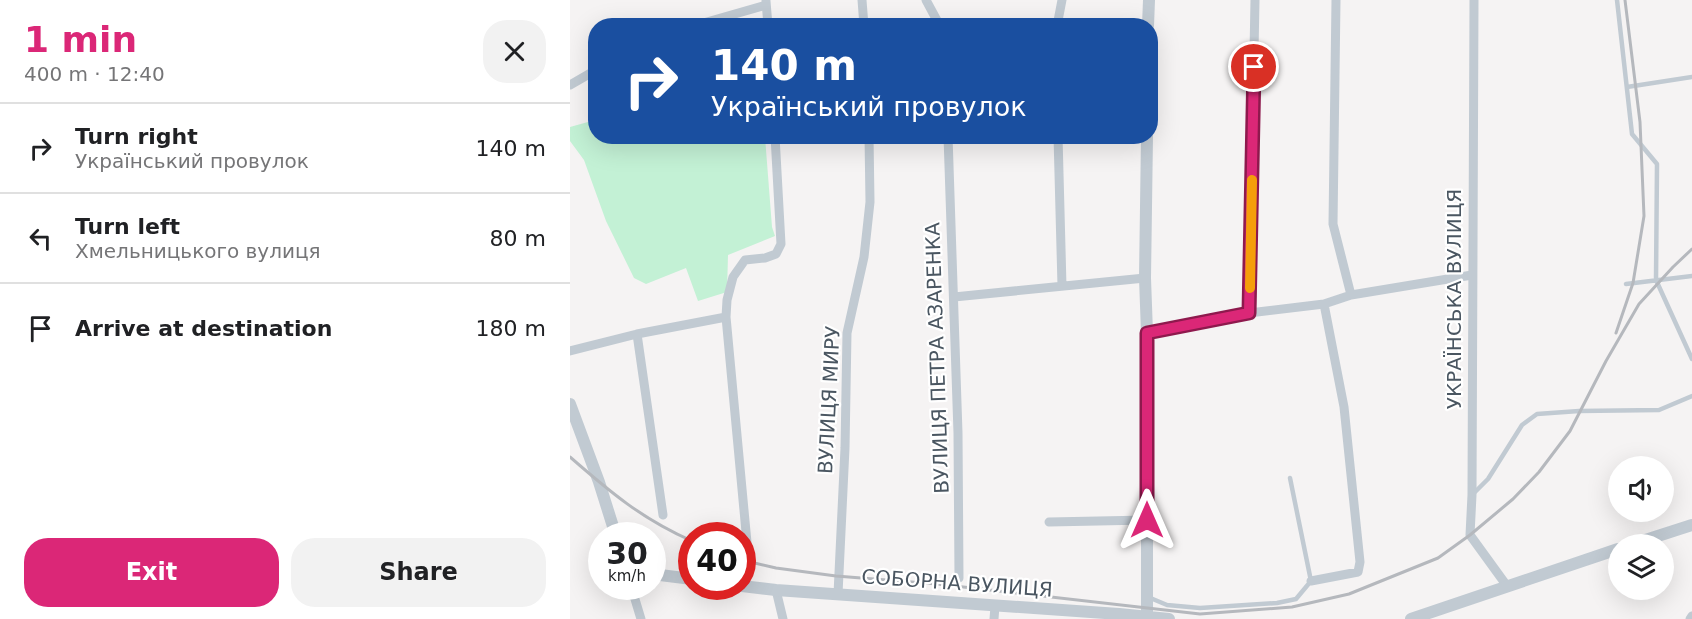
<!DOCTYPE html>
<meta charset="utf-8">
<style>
:root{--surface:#fff;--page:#f2f2f2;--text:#202124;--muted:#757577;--line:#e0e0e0;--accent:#db2777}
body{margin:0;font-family:"DejaVu Sans",sans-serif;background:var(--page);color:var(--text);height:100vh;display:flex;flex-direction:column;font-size:22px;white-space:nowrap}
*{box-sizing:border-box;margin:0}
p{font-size:20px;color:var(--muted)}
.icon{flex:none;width:33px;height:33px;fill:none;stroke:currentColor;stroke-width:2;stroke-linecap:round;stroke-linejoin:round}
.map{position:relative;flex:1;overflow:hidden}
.side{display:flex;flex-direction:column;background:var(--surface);width:570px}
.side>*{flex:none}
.hud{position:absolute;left:18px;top:18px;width:570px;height:126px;border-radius:24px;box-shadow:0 6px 24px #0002;background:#1a4fa0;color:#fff;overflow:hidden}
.tools{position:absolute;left:1038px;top:456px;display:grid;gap:12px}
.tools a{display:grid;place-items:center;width:66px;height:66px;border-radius:50%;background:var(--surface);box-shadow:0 6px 24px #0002;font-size:30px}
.speed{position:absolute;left:18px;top:522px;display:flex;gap:12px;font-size:30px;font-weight:700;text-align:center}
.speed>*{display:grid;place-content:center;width:78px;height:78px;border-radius:50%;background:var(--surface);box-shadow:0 6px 24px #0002;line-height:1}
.speed small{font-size:15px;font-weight:400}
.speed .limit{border:9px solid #d22;background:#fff;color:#111}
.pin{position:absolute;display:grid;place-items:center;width:51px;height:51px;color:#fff;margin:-26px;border:3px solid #fff;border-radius:50%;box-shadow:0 2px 6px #0007}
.me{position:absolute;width:66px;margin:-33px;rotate:0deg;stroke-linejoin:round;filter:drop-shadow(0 0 4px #0008)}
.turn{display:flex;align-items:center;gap:21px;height:126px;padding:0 24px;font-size:27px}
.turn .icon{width:78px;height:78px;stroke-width:2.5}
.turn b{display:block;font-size:42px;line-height:51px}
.round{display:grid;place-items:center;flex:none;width:63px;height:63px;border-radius:24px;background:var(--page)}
.headline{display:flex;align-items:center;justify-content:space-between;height:102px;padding:0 24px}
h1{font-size:36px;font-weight:700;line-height:45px;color:var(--accent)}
.button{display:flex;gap:12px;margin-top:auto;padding:12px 24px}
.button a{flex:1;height:69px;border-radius:24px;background:var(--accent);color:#fff;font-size:24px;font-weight:700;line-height:69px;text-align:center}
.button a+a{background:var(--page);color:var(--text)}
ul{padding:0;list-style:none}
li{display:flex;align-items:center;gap:18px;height:90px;padding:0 24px;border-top:2px solid var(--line)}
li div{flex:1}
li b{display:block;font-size:22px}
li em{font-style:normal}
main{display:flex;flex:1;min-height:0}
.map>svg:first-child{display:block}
</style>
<main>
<section class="side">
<div class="headline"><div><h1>1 min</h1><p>400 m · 12:40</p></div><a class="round"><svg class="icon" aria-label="close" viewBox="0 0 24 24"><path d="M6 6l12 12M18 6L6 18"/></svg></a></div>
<ul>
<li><svg class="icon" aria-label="right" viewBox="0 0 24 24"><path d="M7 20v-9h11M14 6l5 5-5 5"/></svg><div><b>Turn right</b><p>Український провулок</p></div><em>140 m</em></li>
<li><svg class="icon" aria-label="left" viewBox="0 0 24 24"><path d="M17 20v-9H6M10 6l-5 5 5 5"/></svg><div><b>Turn left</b><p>Хмельницького вулиця</p></div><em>80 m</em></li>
<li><svg class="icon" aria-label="arrive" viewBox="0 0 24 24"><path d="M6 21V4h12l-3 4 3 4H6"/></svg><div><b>Arrive at destination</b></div><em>180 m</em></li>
</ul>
<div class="button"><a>Exit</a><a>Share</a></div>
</section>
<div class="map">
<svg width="1122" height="619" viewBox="0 0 1122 619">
<rect width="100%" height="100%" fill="#f5f3f3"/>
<path fill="#c3f1d5" d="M25,120l1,16 169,1 7,90 3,9 -47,19 -1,37 -29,9 -12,-33 -40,16 -12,-6 -28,-57 -22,-61 -14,-19v-14z"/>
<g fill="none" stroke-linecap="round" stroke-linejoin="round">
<path stroke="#c1cad2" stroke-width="4.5" d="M1047,0l15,134 25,30 -1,116 36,79
M1057,87l65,-10
M1056,284l66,-8
M904,493l14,-14 34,-54 15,-11 42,-3 80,-1 33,-14
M578,597l19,8 33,3 77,-5 19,-4 15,-18 -21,-103"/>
<path stroke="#c1cad2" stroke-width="9" d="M292,0l2,26
M356,0l14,26
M766,0l-3,224 18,71
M904,0l-2,495 -2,40 37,51
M196,1l2,25
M123,26l73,-21
M487,26l5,-26
M0,85l26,-15
M378,136l10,297 1,145
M488,136l4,150
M384,297l191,-19
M679,313l6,-313
M577,333l102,-20 75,-9 27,-9 121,-20
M67,334l26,181
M0,351l67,-17 89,-17
M479,522l98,-2
M179,564l-23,-247 1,-17 6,-23 12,-17 20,-2 11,-4 5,-10 -6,-108
M741,581l47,-9 2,-10 -16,-155 -20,-103
M61,586l10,33
M206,590l7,29
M268,594l7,-146 2,-115 17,-76 6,-55 -1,-66
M424,619l1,-13
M1120,619l2,-3"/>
<path stroke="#c1cad2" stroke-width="12" d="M578,26l1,-26
M577,136l-2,142 2,55v284
M0,404l29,78 17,54
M1063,544l59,-19
M82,574l40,5
M172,586l34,4 343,24 50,5
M841,619l207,-70"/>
<path stroke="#b5b8bd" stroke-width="3" d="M1046,333l17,-50 11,-67 -4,-94 -15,-122
M0,457c40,35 72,62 122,84
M172,560l34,8 60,8 101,8 263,30 92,-7 57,-13 89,-36 32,-23 43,-36 26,-27 31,-41 36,-70 33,-57 34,-37 19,-18"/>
</g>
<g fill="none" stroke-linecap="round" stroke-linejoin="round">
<g stroke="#8e194d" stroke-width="15">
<path id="route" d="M577,520v-187l102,-20 5,-246"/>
</g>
<use href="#route" stroke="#db2777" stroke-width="10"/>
<path stroke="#f59e0b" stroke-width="10" d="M680,288l2,-108"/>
</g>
<g text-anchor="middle" stroke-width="4.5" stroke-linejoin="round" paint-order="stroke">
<g font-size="20" fill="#4a5661" stroke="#fff">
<text transform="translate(884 299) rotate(-90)" y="7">УКРАЇНСЬКА ВУЛИЦЯ</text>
<text transform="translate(367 358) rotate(-92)" y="7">ВУЛИЦЯ ПЕТРА АЗАРЕНКА</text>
<text transform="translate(259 400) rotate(-87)" y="7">ВУЛИЦЯ МИРУ</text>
<text transform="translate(387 583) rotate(4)" y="7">СОБОРНА ВУЛИЦЯ</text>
</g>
</g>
</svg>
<div class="tools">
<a><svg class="icon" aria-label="sound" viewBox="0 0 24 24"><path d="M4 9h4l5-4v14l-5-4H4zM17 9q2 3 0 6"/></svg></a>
<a><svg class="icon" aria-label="layers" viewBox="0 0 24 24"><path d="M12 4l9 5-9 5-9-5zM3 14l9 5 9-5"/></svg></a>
</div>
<div class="speed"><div>30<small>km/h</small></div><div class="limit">40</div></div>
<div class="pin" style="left:684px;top:67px;background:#d93025"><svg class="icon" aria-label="arrive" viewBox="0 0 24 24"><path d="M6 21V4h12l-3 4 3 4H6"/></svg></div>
<svg class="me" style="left:577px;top:520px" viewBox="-20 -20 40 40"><path d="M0-17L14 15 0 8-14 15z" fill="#db2777" stroke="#fff" stroke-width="4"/></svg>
<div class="hud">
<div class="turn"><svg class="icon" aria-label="right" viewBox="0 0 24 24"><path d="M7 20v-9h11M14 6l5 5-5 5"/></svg><div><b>140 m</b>Український провулок</div></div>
</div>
</div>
</main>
